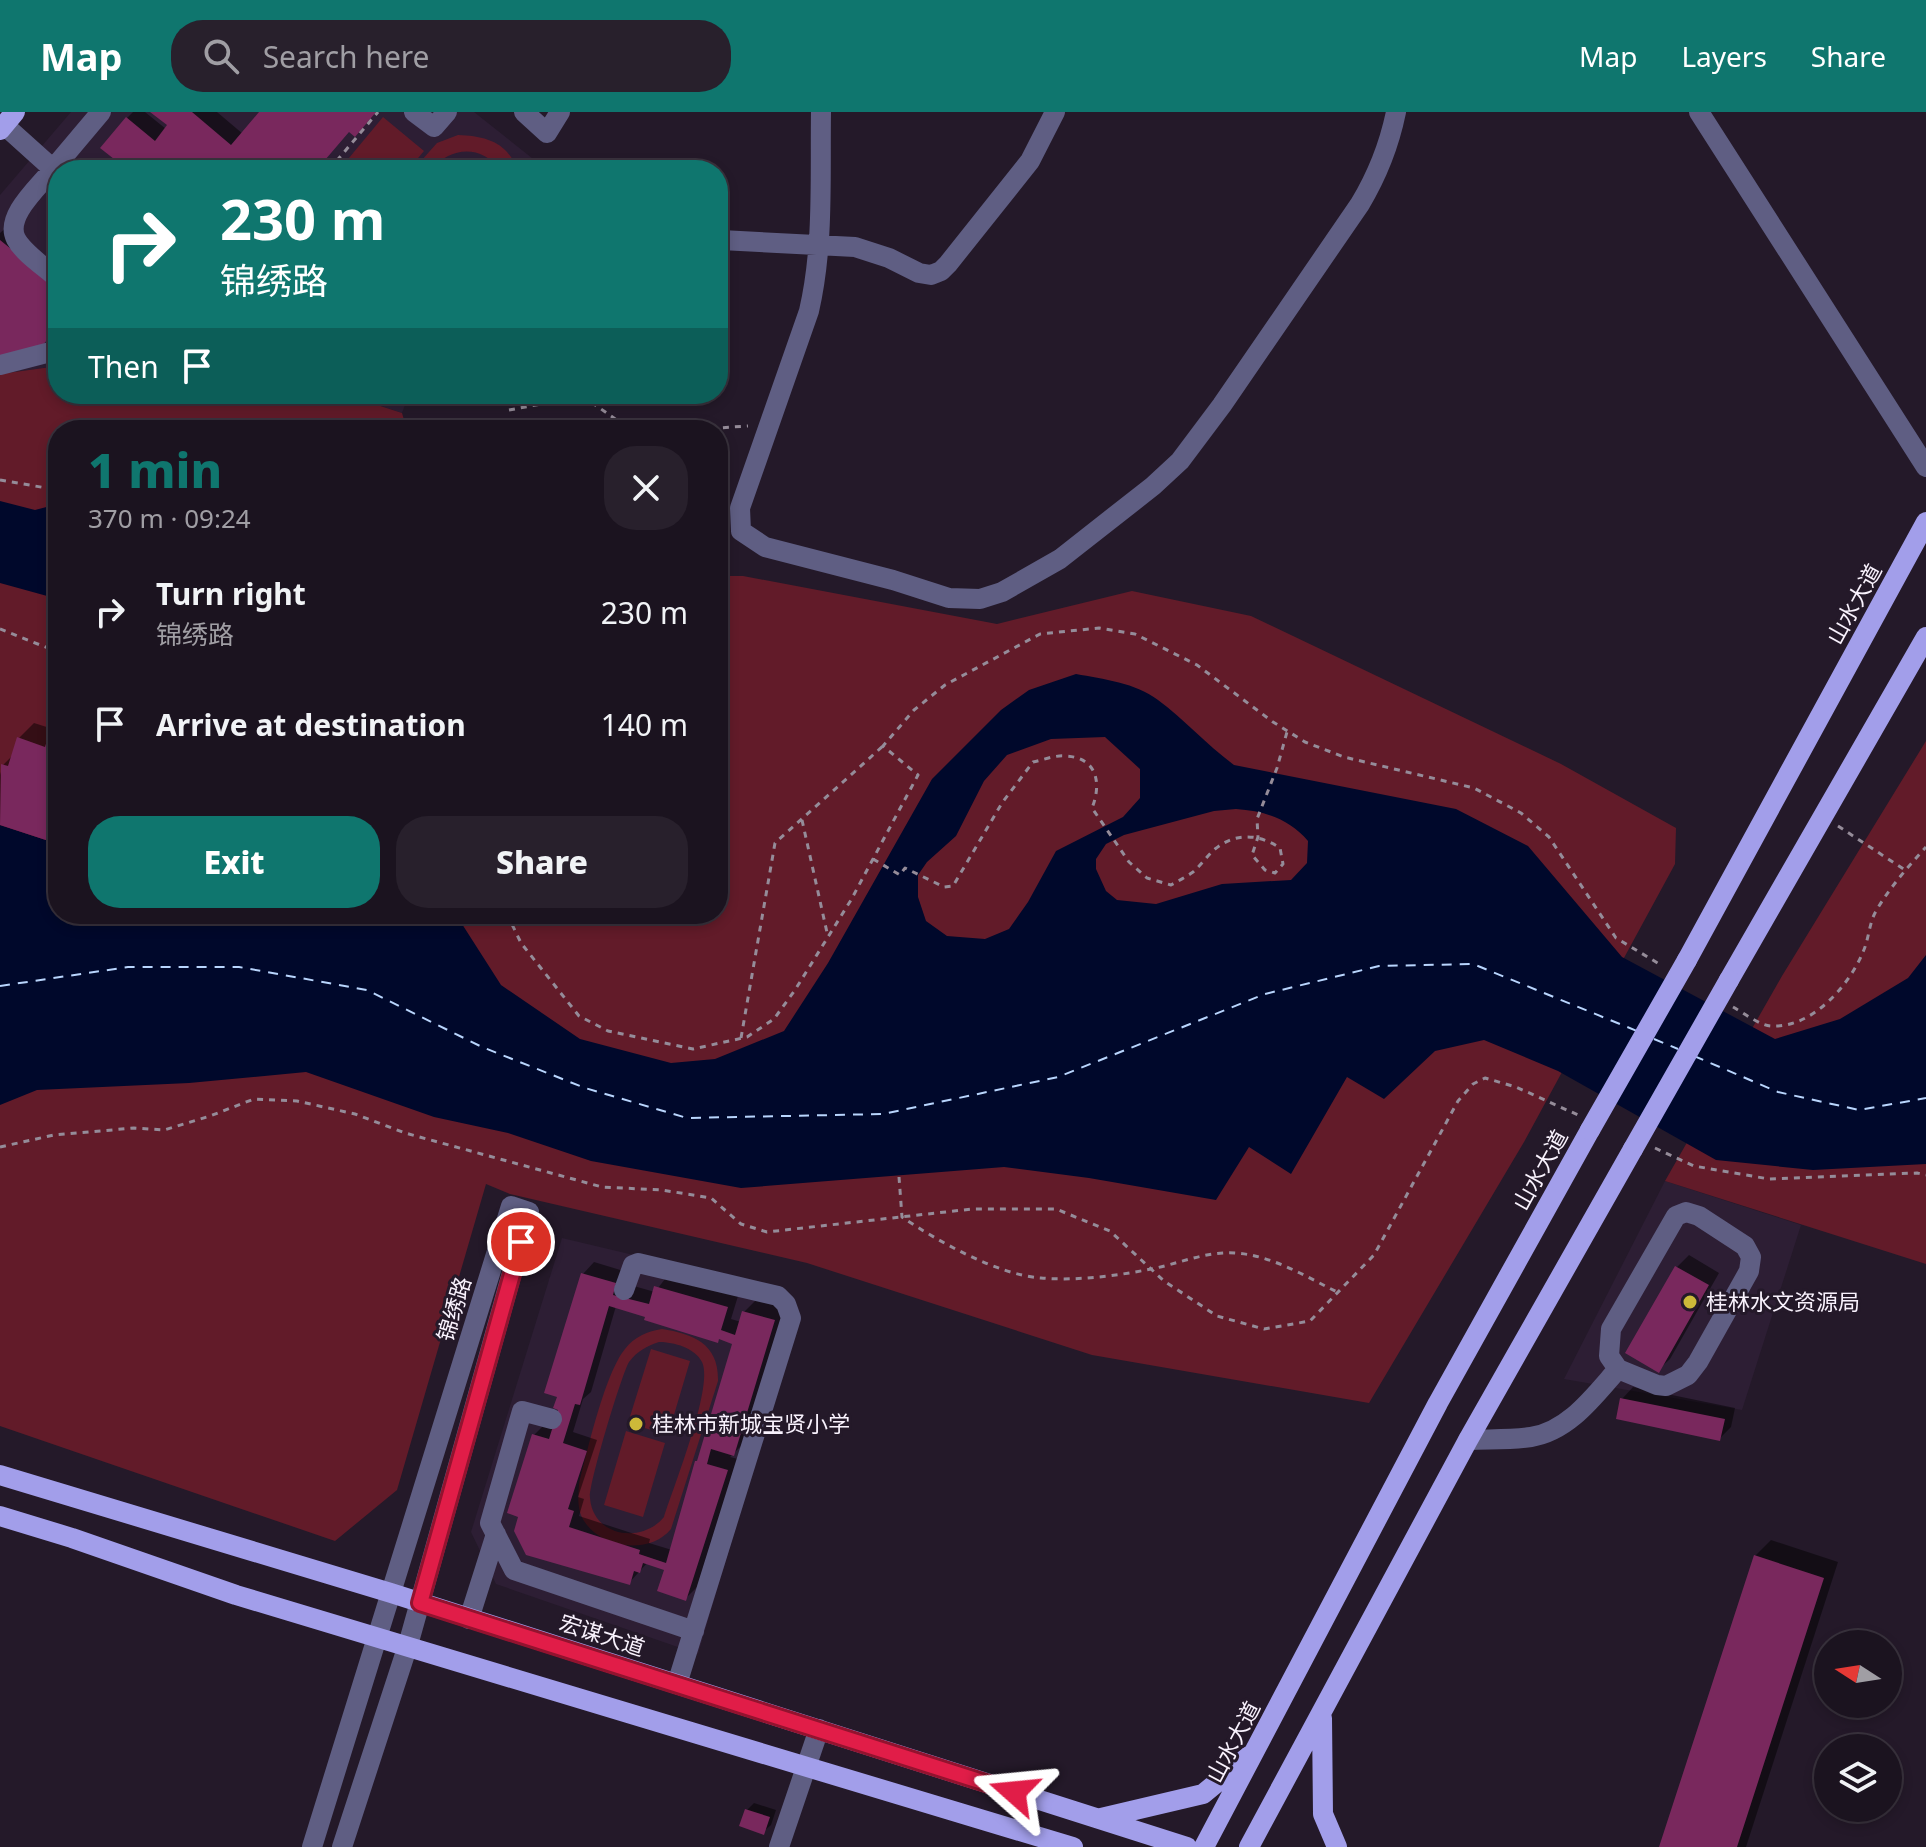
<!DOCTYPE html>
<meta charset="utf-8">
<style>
:root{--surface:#1b131f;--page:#28202c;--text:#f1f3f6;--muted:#a09ea4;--line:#39323d;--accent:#0f766e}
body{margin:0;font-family:"Noto Sans","Noto Sans SC",sans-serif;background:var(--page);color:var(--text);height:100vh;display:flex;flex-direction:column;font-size:30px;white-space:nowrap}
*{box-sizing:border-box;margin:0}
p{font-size:26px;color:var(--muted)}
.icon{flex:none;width:44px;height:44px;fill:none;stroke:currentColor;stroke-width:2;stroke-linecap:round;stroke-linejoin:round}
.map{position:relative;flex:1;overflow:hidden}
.details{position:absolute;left:48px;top:308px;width:680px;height:504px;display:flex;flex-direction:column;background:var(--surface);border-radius:32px;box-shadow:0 4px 12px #0003,0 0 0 2px var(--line)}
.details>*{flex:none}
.hud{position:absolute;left:48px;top:48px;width:680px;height:244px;border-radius:32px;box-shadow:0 4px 12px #0003,0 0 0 2px var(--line);background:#0f766e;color:#fff;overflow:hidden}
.needle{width:52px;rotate:282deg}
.buttons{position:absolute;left:1814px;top:1518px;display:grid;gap:16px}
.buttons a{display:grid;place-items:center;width:88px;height:88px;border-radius:50%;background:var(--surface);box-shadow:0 4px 12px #0003,0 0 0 2px var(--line);font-size:40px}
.pin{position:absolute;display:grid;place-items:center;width:68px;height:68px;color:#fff;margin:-34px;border:4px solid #fff;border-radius:50%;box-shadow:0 2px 8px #0007}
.me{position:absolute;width:88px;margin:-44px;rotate:288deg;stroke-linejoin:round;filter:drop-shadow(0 0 6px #0008)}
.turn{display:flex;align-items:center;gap:28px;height:168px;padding:0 40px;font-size:36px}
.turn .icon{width:104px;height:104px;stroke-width:2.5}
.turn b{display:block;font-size:56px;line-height:68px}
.then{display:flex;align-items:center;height:76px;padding:0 40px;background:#0003;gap:16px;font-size:30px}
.round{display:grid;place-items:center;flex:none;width:84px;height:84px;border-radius:32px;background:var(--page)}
.head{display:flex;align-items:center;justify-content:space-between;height:136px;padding:0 40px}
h1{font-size:48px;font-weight:800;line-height:60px;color:var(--accent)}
.primary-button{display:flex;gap:16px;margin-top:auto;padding:16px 40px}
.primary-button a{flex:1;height:92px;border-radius:32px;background:var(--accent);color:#fff;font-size:32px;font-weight:800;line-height:92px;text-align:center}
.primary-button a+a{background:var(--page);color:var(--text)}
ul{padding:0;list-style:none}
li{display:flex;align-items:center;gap:24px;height:112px;padding:0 40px}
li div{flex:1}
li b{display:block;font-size:30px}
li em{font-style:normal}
header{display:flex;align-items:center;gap:48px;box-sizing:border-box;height:112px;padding:0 40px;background:var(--accent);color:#fff}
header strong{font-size:38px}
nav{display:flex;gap:44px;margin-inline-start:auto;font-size:28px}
.search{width:560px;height:72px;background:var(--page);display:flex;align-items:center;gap:20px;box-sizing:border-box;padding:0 28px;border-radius:32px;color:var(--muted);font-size:30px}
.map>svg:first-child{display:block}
</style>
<header>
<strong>Map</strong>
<div class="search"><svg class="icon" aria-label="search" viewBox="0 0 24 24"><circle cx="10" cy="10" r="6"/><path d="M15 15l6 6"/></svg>Search here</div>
<nav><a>Map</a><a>Layers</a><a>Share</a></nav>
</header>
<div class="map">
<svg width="1926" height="1735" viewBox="0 0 1926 1735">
<rect width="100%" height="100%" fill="#241929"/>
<path fill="#2d1e34" d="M71,0h403l73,58h-489v196l-58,8v-179z
M344,282h69l-1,3h-4l-6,16z
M1665,1069l136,44 -59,185 -178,-31z
M562,1126l219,52 18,25 -101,339 -202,-70 -25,-52z"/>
<path fill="#621b29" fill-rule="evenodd" d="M383,5l41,34 -16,19h-69z
M458,23c27,1 50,7 59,35h-17c-19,-26 -50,-23 -69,0h-18l24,-27z
M58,254v28h286l16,6 -6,-6h12l-4,6 40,13 5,17h-349v484h660v-338h25l254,48 135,-33 119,25 310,148 115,64 -1,36 -151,278 -155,261 -277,-48 -285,-92 -297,-69 -24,-10 -89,306 -62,51 -335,-115v-1052z
M1926,629v523l-261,-83 117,-205z
M662,1217c32,5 57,15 56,52l-47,148c-21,26 -69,20 -87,-8 -7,-11 -6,-24 -5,-37 8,-32 26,-111 46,-135 9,-12 23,-18 37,-20zM659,1230c15,0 36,6 43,20 12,24 -29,126 -38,155 -22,27 -71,20 -74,-19 -2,-12 32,-125 39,-136 8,-11 18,-16 30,-20z
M651,1237l39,12 -22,74 -40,-12z
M626,1319l39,12 -22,74 -39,-12z"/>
<path fill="#00082b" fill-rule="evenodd" d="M0,389l35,9 23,-6v95l-58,-16z
M1076,562c27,5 60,9 82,26 27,20 49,45 76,65l222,44 72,37 94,111 153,82 65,-20 68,-41 18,-23v209l-113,6 -97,-10 -158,-89 -74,-31 -49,11 -51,48 -37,-22 -56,97 -42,-27 -33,53 -127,-22 -85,-11 -263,21 -150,-27 -83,-28 -74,-16 -128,-45 -117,11 -152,7 -37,15v-280l58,19v70h400l4,10 39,61 79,54 91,24 44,-4 69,-28 44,-68 104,-184 69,-69 28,-20zM1105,625l35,32v29l-17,19 -67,34 -28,51 -19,27 -24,10 -38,-3 -21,-15 -8,-24v-22l9,-13 29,-26 28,-55 23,-26 44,-16zM1236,697c29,2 53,10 72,32l-1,22 -16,17 -69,4 -66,20 -39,-4 -11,-9 -10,-22v-10l10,-15 18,-9 90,-24z"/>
<path fill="#0007" fill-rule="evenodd" d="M133,0h12l21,17 4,-4 -16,-13h63l26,22 19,-22h114l-66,44 -12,14h-167l-4,-52z
M8,114l50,101 -58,28v-122z
M58,606v124l-58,-19v-48l3,-10 10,-10 5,-16 16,-16 19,6z
M1689,1143l30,18 -49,86 -12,11 -31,-18 50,-85z
M594,1150l33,10 -4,11 32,9 13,-17 70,21 -7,23 10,3 3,-10 12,-12 30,8 -41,134 -15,15 8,2 -41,128 -11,11 -20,-29 -18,-7 -19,21 -101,-30 6,-118 12,-12 9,3 28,-152zM616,1194l119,37 -63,207 -23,-7 1,-4 -71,-23 5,-17 -6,-2 19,-57 -24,-8 10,-33 8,-7z
M1633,1275l102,21 -4,19 -11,11 -98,-39z
M1771,1428l67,22 -92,285h-85l94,-291z
M754,1691l22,7 -5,15 -8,7 -16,-22z"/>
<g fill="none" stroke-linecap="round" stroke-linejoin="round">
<path stroke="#b8d5fd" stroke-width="2" stroke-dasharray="10 8" stroke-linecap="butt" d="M0,874l128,-19h111l128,23 115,57 103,41 102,30 196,-4 175,-37 207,-83 114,-28 94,-2 164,67
M1654,927l24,10
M1694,944l84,36 81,18 67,-12"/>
</g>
<path fill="#79285d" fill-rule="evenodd" d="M150,0h42l39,33 28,-33h117l-21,25 -6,-5 -30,35 -10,-9 -10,12h-171l-28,-22 26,-31 29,24 12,-16z
M0,128l58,47v41l-18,20 -40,9z
M53,609l5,1v122l-58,-19 1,-61 7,2 9,-29 28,10z
M1675,1154l34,19 -50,88 -34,-20z
M581,1161l35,10 -3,12 36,9 5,-18 74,21 -7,23 14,5 7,-24 33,9 -41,136 -23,-7 -4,15 21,6 -42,131 -29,-10 7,-21 -21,-7 -3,10 -6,-2 -4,14 -104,-30 -12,-24 4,-14 -11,-4 25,-79 17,5 9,-29 -5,-2 4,-11 -13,-4zM609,1194l36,11 -1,3 74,23 1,-4 13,5 -35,117h-2l-29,102 -27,-9 1,-4 -71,-23 5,-16 -6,-2 19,-58 -24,-8 12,-39 5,1z
M1620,1286l105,21 -5,22 -104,-22z
M1754,1443l70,23 -87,269h-78z
M745,1697l25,8 -6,18 -25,-9z"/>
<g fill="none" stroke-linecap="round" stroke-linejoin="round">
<path stroke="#958c99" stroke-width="3" stroke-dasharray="6 6" stroke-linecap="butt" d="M329,58l49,-58
M509,298l65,-12 17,4 40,28
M687,318l61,-4
M0,368l58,10
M718,437l10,-8
M0,517l58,23
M802,708l26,117
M1838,714l67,44
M873,747l27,16 5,-7 39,19 9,-1 49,-83 31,-41c10,-2 22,-7 32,-6 32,1 37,27 27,52l37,54 18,16 24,7c7,-4 15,-8 22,-13 8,-7 14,-16 22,-23 21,-17 44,-15 65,-1l3,16 -8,9 -10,-3 -13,-15 6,-18 -1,-18 20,-51 10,-36
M507,802l14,29 58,73 29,15 85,18 54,-12 27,-18 21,-29 56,-90 67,-125 -35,-29 31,-36 31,-25 95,-51 59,-6 36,6 62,31 76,57 32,20 39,15 130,31 47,25 28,24 67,101 45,27
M1733,895c11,6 27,19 39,19 40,2 77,-40 91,-74 6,-13 6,-29 13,-41 14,-24 32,-44 50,-64
M741,926l34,-195 108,-97
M0,1035l54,-12 80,-7 30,2 46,-14 44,-17 43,2 58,13 50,19 197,54 60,3 49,8 30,26 26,8 205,-23h84l54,22 54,50 53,35 47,13 46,-8 64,-66 84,-154 15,-17 12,-6 31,9 62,28
M1655,1036l39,18 75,13 148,-6 9,2
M899,1065l3,40c35,24 96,58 139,61 36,3 75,-2 110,-9 27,-5 55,-18 84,-16 36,2 70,23 102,39"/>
<path stroke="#5f5e83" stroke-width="20" d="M414,0l20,15 13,-15
M524,0l23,21 13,-21
M821,0c-1,66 3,134 -12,199l-69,197 1,23 24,16 128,33 56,18 31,1 22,-7 58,-33 93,-73 27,-25 42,-56 138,-201c18,-30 29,-58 36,-92
M1699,0l227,355
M4,13l49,44 48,-57
M53,57c-13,17 -49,47 -37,70 8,15 29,28 42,40
M721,128l134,7 34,11 30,15 12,2 10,-4 7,-7 82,-103 25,-49
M0,253l58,-15
M624,1178l9,-25 5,-2 140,33 8,8 5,14 -114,366
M552,1307l-30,-8 -32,112 24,47 180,61
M1468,1328c21,-1 43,0 63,-3 38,-6 63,-41 87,-68l39,16 9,1 22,-11 10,-13 51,-91 2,-14 -6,-11 -46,-30 -13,-4 -10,4 -65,113 -2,27 9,13
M469,1507l27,-85
M312,1735l199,-641 18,6 -121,433 -66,202
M779,1735l40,-118"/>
<path stroke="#a29eea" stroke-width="20" d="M0,18l15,-18
M1687,848l239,-438
M1729,868l197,-343
M0,1363l391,118 796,254
M0,1404l72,22 164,57 837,252
M1322,1606l1,96 14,33
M1101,1706l102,-24 46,-38
M1204,1735l234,-444 152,-273
M1249,1735l219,-407 165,-291"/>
<path stroke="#a29eea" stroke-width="20" d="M1590,1018l97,-170
M1633,1037l96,-169"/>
</g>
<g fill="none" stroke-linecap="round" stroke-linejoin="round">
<g stroke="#92132f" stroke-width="20">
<path id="route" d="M521,1130l-101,361 594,189"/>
</g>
<use href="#route" stroke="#e11d48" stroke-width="14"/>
</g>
<g fill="#ccb939" stroke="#241929" stroke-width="3">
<circle cx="1690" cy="1190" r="8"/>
<circle cx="636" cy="1312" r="8"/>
</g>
<g text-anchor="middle" stroke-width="6" stroke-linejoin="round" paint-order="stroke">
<g font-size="22" fill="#f9f2fd" stroke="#241929">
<text transform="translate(1854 492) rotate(-61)" y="8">山水大道</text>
<text transform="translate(1540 1058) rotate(-61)" y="8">山水大道</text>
<text transform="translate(454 1197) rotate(-73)" y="8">锦绣路</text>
<text transform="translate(602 1523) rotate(18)" y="8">宏谋大道</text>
<text transform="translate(1233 1630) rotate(-62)" y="8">山水大道</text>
</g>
<g font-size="22" fill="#f9f2fd" stroke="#241929" text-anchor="start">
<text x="1706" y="1198">桂林水文资源局</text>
<text x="652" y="1320">桂林市新城宝贤小学</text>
</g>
</g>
</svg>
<div class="buttons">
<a><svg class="needle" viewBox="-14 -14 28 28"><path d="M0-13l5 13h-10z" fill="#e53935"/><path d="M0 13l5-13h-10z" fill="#a09ea4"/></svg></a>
<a><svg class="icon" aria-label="layers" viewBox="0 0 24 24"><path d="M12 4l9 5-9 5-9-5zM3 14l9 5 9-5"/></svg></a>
</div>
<div class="pin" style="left:521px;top:1130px;background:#d93025"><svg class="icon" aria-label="arrive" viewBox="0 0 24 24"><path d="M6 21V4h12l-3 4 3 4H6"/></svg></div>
<svg class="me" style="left:1014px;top:1680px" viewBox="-20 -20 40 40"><path d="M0-17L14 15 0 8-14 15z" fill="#e11d48" stroke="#fff" stroke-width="4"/></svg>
<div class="hud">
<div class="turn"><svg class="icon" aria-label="right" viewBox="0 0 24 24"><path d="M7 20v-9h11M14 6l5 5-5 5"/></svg><div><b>230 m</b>锦绣路</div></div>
<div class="then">Then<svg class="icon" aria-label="arrive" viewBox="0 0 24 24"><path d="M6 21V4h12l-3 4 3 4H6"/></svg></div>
</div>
<section class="details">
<div class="head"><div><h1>1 min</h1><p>370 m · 09:24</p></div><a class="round"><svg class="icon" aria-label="close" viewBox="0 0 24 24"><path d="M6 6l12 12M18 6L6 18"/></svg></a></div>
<ul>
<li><svg class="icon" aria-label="right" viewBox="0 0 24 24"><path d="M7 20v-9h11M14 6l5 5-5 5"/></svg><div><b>Turn right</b><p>锦绣路</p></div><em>230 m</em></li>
<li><svg class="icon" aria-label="arrive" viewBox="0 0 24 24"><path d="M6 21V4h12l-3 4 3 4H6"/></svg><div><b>Arrive at destination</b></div><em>140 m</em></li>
</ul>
<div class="primary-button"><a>Exit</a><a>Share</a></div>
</section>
</div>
